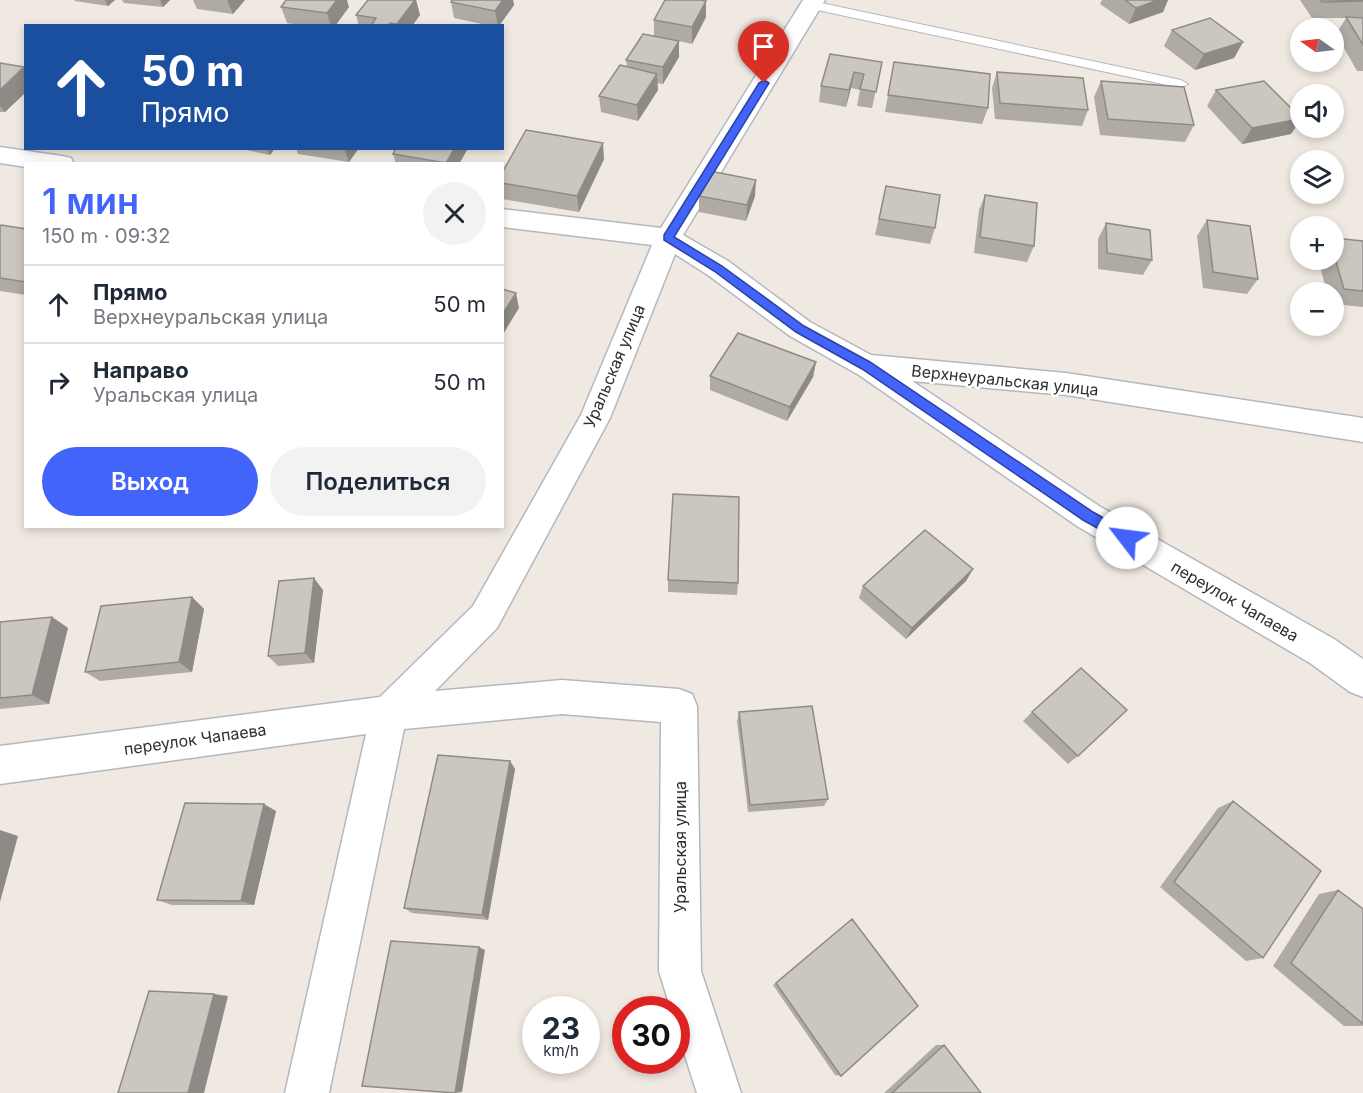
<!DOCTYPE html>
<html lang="ru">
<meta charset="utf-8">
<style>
:root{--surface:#fff;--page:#f2f2f3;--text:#1f2937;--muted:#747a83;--line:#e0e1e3;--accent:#4264fb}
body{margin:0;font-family:Inter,sans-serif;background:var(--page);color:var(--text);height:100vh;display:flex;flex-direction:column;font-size:22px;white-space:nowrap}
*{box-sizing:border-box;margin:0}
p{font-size:20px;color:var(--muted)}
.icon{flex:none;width:33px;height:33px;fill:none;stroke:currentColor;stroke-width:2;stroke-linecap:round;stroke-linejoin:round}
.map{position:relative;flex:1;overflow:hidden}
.side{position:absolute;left:24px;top:162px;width:480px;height:366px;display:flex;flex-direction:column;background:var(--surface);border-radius:0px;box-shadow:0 3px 9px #0003}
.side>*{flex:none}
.guide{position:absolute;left:24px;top:24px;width:480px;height:126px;border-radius:0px;box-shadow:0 3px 9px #0003;background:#1a4fa0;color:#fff;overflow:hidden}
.needle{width:39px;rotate:284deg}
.tools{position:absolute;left:1290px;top:18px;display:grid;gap:12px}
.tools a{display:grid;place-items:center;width:54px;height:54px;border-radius:50%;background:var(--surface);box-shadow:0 3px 9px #0003;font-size:30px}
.speed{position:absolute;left:522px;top:996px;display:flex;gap:12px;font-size:30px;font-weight:700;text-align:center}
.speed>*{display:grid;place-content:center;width:78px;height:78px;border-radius:50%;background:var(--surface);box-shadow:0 3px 9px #0003;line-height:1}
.speed small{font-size:15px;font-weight:400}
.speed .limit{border:9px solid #d22;background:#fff;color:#111}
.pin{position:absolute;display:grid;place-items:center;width:51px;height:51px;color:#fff;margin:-62px -26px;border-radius:50% 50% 50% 0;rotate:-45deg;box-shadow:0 0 6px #0007}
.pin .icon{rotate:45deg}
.me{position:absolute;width:66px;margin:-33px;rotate:300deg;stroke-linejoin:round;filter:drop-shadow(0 0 4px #0008)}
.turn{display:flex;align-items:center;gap:21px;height:126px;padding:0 18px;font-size:27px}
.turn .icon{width:78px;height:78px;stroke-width:2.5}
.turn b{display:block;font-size:42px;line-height:51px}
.round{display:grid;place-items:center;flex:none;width:63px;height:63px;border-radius:32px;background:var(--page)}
.summary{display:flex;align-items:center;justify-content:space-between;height:102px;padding:0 18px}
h1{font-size:36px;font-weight:600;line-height:45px;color:var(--accent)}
.action{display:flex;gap:12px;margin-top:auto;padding:12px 18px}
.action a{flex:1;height:69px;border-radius:36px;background:var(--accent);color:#fff;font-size:24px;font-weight:600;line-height:69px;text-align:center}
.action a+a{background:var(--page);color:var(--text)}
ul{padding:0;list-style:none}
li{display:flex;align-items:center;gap:18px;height:78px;padding:0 18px;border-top:2px solid var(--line)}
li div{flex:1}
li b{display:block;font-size:22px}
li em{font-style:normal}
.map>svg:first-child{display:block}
</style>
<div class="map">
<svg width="1363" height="1093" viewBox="0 0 1363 1093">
<rect width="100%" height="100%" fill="#efe9e1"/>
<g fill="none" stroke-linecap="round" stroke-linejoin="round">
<g stroke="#b4b7c1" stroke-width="2">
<path id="service" d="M812,1l369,79 7,4 -7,4 -373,-80 -2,-3z"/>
</g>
<g stroke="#b4b7c1" stroke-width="3">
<path id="minor" d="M803,0h22l-142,235 45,26 82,61 61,33 195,18 297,45v24l-297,-47 -154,-14 187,125 235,133 29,20v38l-13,-5 -40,-29 -233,-137 -218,-151 -69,-39 -82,-61 -33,-21 -65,164 -113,210 -62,63 127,-11 117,9 13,5 5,12 4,265 40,122h-44l-21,-65v-18h-5l-12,-39 2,-249 -99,-8 -158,15 -75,364h-44l81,-359 -366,50v-38l380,-49 93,-91 108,-191 71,-170 -150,-18v-18l159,19z
M0,147l62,9 9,2 3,6h-48v3l-26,-4z"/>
</g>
<use href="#service" fill="#fff" fill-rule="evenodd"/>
<use href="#minor" fill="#fff" fill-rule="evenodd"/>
</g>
<path fill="#afaba4" d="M75,0h40l-7,6 -33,-5z
M122,0h48l-7,7 -39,-4z
M193,0h52l-12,14 -36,-5z
M368,0h48l4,15 -8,11h-53l-3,-11z
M452,0h61l1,5 -15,21h-8l-37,-8 -3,-16z
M1102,0h66l-5,12 -34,12 -29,-20z
M1300,0h63v71h-6l-21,-37 10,-16h-34z
M281,7h68l-14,19h-30l-18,-3z
M706,17l-14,27 -13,-3v16l-16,27 -6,-1 1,7 -20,31 -37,-9 -2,-16 28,-29 -1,-7 28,-24v-16z
M1172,30l71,12 -9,16 -39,12 -31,-24z
M830,54l52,8 -10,46 -15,-2 3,-16 -9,-2 -5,19 -27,-5 2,-16z
M894,62l94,46 -6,16 -97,-12z
M0,63l26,7v22l-21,20h-5z
M997,72l91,38 -6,16 -87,-7 -3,-31z
M1101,81l93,44 -9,17 -85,-7 -6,-38z
M1216,90l75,44 -49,10 -35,-38z
M236,148h39l-5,7z
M296,148h63l-10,14 -51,-8z
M468,148l-9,16h-63l-3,-10z
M604,159l-25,53 -77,-13v-26z
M886,186l49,42 -5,16 -55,-9z
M985,195l49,51 -7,16 -53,-9 5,-43z
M699,196h56l-9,25 -47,-9z
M1207,220l51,59 -11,15 -44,-6 -6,-52z
M1106,223l46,37 -9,15 -45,-6v-30z
M0,226l26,3v66l-26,-4z
M1334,238l29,3v66l-29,-3v-12h-7l-9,-32h16z
M816,362l-3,15 -26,44 -77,-31v-14z
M973,569l-7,12 -60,58 -47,-41 4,-12z
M668,580l70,3 -1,12 -69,-3z
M323,590l-9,73 -36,3 -10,-10z
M192,597l12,12 -12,63 -92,9 -15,-9z
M52,617l16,11 -19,76 -49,5v-87z
M739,712l89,87 -4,7 -76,6 -11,-91z
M1032,712l46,44 -10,8 -45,-43z
M510,761l5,8 -27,151 -76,-7 -8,-5z
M1233,801l30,157 -17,3 -86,-74 58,-79z
M276,811l-22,94h-82l-15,-5z
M1338,890l25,19v117h-19l-71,-60 46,-72z
M852,919l-11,157 -6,-1 -62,-90z
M936,1045h8l37,48h-97z"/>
<path fill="#8e8b86" d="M105,0h10l-7,6z
M160,0h10l-7,7z
M227,0h18l-12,14z
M337,0h10l2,7 -14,19h-4l-4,-13z
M415,0h1l4,15 -8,11h-15v-2z
M503,0h10l1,5 -15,21h-1l-3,-15z
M1158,0h10l-5,12 -34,12 7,-16z
M706,1v16l-14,27v-17z
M679,41v16l-16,27v-17z
M1243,42l-9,16 -39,12 9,-16z
M24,67l2,3v22l-21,20 -5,-6v-16z
M854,72l-3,16 -5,19 3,-17z
M657,74l1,16 -20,31 -1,-16z
M1300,119v2l-9,13 -49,10 10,-16z
M603,143l1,16 -25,53 -2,-16z
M267,148h8l-5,7z
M344,148h15l-10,14z
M455,148h13l-9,16h-13z
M756,180l-1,16 -9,25 1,-16z
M516,293l3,15 -17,28v-21z
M816,362l-3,15 -26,44 3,-14z
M973,569l-7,12 -60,58 6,-11z
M314,578l9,12 -9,73 -9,-10z
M192,597l12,12 -12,63 -13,-10z
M52,617l16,11 -19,76 -17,-9z
M510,761l5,8 -27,151 -6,-5z
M264,804l12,7 -22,94 -13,-4z
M0,830l18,6 -18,66z
M479,947l6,3 -23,142 -7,1z
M214,994l14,2 -24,97h-16z"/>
<path fill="#cbc7bf" stroke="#8e8b86" stroke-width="1.5" d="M286,0h51l-10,13 -46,-6z
M368,0h47l-18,24 -7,-1 -2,3h-17l5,-8 -20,-3z
M452,0h51l-8,11 -44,-9z
M665,0h36l5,1 -14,26 -38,-7z
M1125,0h33l-22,8z
M1321,0h42v1l-41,1z
M1346,17l17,1v27z
M1210,18l33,24 -39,12 -32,-24z
M643,34l36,7 -16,26 -37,-7z
M830,54l52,8 -6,30 -16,-3 4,-15 -10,-2 -5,18 -28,-4z
M894,62l96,12 -2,34 -100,-13z
M0,63l24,4 -24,23z
M620,65l37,9 -20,31 -38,-9z
M997,72l86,6 5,32 -88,-7z
M1101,81l83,6 10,38 -86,-6z
M1264,81l36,36v2l-48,9 -36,-38z
M526,130l77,13 -26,53 -75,-13v-10z
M396,148h59l-9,15 -53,-9z
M710,171l46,9 -9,25 -48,-9z
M886,186l54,9 -5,33 -56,-9z
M985,195l52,8 -3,43 -54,-9z
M1207,220l43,6 8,53 -45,-7z
M1106,223l44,7 2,30 -45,-7z
M1,225l25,4v53l-26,-4v-52z
M1334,238l29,3v50l-19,-2 -10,-34z
M502,289l14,4 -14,22z
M738,333l78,29 -26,45 -80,-31z
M673,494l66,3 -1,86 -70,-3z
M925,530l48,39 -61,59 -49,-42z
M314,578l-9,75 -37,3 11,-75z
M192,597l-13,65 -94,10 16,-66z
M52,617l-20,78 -32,3v-76z
M1081,668l46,42 -49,46 -46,-44z
M812,706l16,93 -78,6 -11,-93z
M438,755l72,6 -28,154 -78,-7z
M1233,801l88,70 -58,87 -89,-76z
M185,803l79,1 -23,97 -84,-1z
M1338,890l25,19v115l-72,-61z
M852,919l66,87 -77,70 -65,-93z
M391,941l88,6 -24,146 -93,-7z
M149,991l65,3 -26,99h-70z
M944,1045l37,48h-89z"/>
<path fill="#4264fb" stroke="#2b41a3" stroke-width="1.5" d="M764,80l5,3 -95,154 48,29 82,60 66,36 223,150 39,22 2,4 -2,4h-10l-39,-22 -221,-151 -66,-37 -82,-61 -50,-31v-5l95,-152z"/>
<g text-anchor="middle" stroke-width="5" stroke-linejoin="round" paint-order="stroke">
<g font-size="16" fill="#2e2e2e" stroke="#fff">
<text transform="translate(614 366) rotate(-67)" y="6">Уральская улица</text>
<text transform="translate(1005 380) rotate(6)" y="6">Верхнеуральская улица</text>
<text transform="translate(1235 601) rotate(30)" y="6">переулок Чапаева</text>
<text transform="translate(195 739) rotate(-8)" y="6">переулок Чапаева</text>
<text transform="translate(680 847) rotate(-90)" y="6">Уральская улица</text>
</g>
</g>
</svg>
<div class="tools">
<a><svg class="needle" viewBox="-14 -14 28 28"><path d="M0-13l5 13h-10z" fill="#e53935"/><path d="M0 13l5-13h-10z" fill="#747a83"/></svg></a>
<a><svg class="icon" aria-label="sound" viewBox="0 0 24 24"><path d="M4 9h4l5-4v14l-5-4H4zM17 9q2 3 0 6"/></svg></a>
<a><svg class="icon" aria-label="layers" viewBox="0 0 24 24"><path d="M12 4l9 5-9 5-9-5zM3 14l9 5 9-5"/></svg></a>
<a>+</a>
<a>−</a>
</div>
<div class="speed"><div>23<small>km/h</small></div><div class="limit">30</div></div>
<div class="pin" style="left:764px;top:83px;background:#d93025"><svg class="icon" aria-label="arrive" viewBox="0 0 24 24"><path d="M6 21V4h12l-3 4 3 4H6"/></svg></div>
<svg class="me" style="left:1127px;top:538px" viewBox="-20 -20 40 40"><circle r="19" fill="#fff"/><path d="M0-13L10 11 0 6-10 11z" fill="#4264fb"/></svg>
<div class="guide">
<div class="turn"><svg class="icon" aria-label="ahead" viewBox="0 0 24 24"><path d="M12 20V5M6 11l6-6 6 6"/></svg><div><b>50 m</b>Прямо</div></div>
</div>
<section class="side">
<div class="summary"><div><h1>1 мин</h1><p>150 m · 09:32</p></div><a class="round"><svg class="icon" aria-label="close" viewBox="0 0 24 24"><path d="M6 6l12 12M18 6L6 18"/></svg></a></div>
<ul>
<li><svg class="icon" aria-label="ahead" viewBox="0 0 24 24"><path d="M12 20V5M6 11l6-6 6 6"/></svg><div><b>Прямо</b><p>Верхнеуральская улица</p></div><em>50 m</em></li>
<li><svg class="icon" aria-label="right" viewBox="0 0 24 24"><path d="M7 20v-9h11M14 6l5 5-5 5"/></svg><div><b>Направо</b><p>Уральская улица</p></div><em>50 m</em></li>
</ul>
<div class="action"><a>Выход</a><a>Поделиться</a></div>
</section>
</div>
